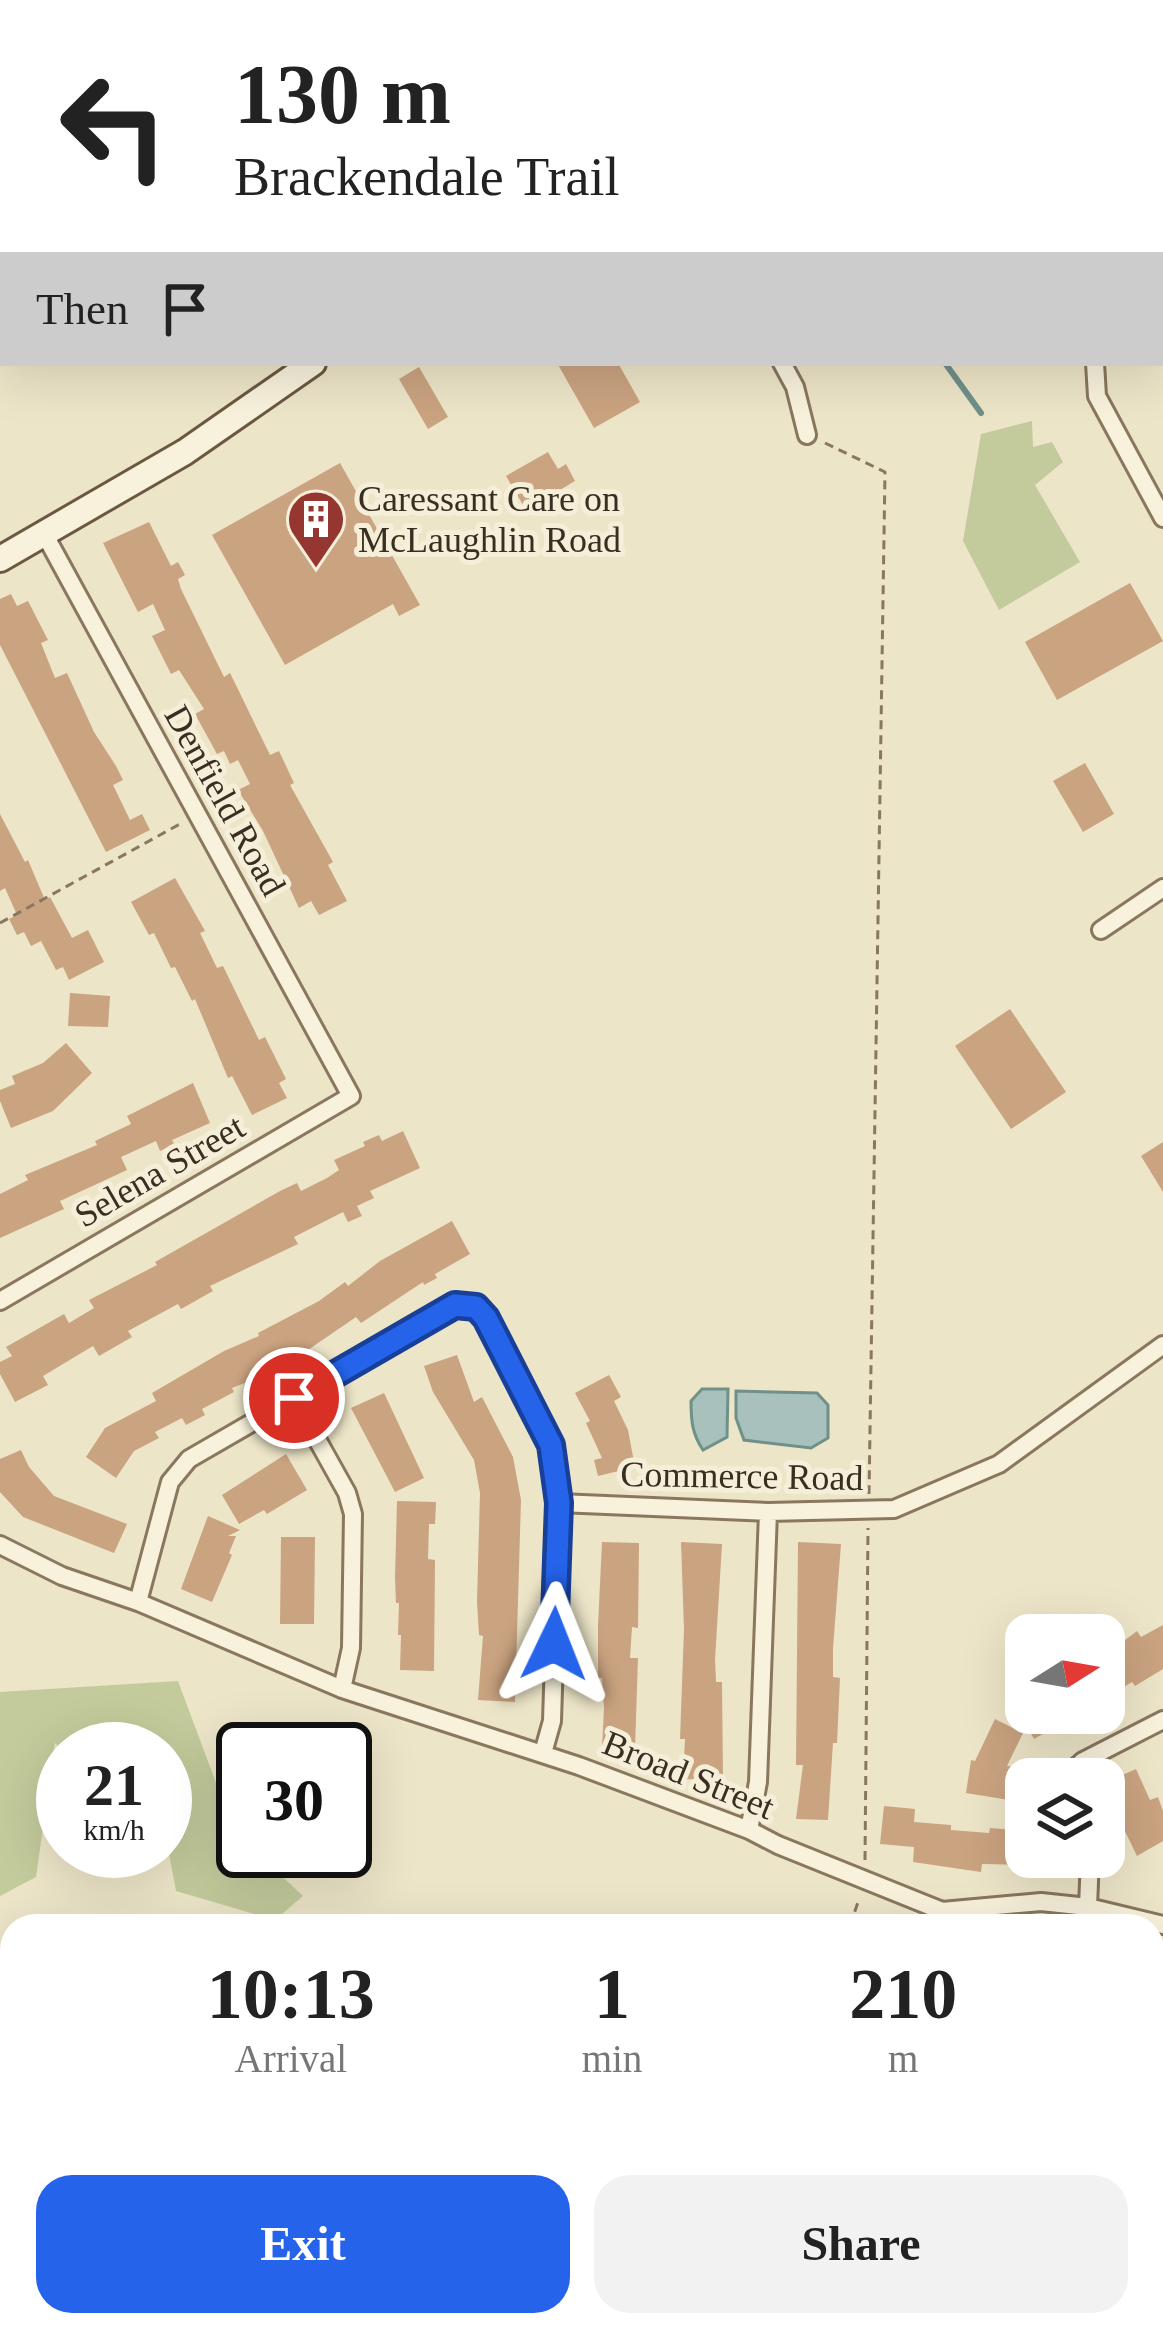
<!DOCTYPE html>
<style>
:root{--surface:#fff;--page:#f2f2f2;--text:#222;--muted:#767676;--accent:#2563eb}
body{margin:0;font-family:"Times New Roman",serif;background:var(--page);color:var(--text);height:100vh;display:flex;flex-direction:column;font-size:45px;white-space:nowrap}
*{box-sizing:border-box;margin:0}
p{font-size:39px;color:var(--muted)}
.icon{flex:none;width:66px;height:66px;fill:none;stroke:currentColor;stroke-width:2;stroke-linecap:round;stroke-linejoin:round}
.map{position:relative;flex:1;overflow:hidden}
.panel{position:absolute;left:0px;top:1914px;width:1164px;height:423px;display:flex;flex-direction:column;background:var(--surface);border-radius:36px 36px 0 0;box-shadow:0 12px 48px #0002}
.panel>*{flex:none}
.banner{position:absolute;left:0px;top:0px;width:1164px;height:366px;box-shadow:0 12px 48px #0002;background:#fff;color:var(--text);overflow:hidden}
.needle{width:78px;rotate:79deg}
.tools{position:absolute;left:1005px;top:1614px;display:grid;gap:24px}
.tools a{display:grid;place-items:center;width:120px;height:120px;border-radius:24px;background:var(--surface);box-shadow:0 12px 48px #0002;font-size:60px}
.speed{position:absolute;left:36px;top:1722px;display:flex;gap:24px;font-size:60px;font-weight:700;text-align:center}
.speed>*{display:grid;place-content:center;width:156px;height:156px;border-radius:50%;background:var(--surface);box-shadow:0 12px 48px #0002;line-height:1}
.speed small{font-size:30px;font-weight:400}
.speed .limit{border:6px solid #111;border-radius:18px;background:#fff;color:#111}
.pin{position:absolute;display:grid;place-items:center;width:102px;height:102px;color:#fff;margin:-51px;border:6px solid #fff;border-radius:50%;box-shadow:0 3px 12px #0007}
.me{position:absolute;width:132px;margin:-66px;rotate:2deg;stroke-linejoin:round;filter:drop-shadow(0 0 9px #0008)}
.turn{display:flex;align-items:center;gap:42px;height:252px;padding:0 36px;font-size:54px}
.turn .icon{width:156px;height:156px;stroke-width:2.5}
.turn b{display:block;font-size:84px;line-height:102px}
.then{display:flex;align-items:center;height:114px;padding:0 36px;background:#0003;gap:24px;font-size:45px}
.eta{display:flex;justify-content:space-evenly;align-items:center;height:204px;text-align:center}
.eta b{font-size:72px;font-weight:700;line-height:84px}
.action{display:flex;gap:24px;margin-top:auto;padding:24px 36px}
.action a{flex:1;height:138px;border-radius:36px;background:var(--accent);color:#fff;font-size:48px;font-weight:700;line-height:138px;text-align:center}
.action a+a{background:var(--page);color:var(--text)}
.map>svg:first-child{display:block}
</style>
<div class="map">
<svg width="1163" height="2336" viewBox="0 0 1163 2336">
<rect width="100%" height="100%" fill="#ede5c8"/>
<path fill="#c3cb9c" d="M1032,421l1,26 19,-5 11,20 -28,23 45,77 -81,48 -36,-69 18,-107z
M178,1681l56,150 9,9v11h12l48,45 -28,24 -99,-29 -11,-59v-83l-102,2 -8,-8 -19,134 -36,19v-204z"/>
<path fill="#a9c1bc" stroke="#70908a" stroke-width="3" d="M702,1389h26l-1,48 -24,13c-11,-16 -12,-30 -12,-49z
M736,1391l81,2 11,12v33l-17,10 -67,-8 -8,-22z"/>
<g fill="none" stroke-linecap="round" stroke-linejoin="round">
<path stroke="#70908a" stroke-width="6" d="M945,363l36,50"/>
</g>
<path fill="#caa380" d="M557,363h61l22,39 -46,26z
M419,367l29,50 -20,12 -29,-50z
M548,452l10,17 8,-5 9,17 -49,29 -20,-34z
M340,463l80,142 -21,11 -6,-12 -108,61 -73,-130z
M149,522l22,44 7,-4 7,13 -7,4 3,10 43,88 6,-4 40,82 9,-4 15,32 -4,2 43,77 -5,3 19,36 -28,14 -8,-14 -12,7 -36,-77 -25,-41 12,-6 -12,-24 -8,4 -6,-13 -7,3 -22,-40 9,-5 -25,-39 -8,4 -19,-38 13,-6 -12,-26 -15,8 -35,-69z
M1130,583l33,58 -106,59 -32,-58z
M11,594l6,12 11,-5 20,39 -7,3 14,35 12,-5 27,59 22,34 7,14 -10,5 17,35 12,-6 8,16 -44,22 -106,-207v-46z
M1085,763l29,51 -31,18 -30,-51z
M0,814l25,48 3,-2 17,40 5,-3 22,41 16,-8 16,32 -35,18 -6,-13 -7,3 -15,-29 -10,5 -7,-14 -7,3 -8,-16 8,-4 -12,-27 -5,3z
M175,878l30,53 -5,2 17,35 6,-2 36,74 6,-3 21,42 -7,4 8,15 -35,17 -20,-39 -4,2 -33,-79 -3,2 -17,-34 -4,1 -17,-35 -5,2 -18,-33z
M70,993l40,3 -2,31 -40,-1z
M1010,1009l56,83 -55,37 -56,-83z
M66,1043l26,30 -39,38 -42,17 -11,-27v-11l15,-6 -3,-8 31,-13z
M193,1083l17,40 -38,17 2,4 -14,7 -4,-10 -35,16 6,13 -67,31 4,8 -64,29v-44l28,-14 -3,-5 72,-30 -2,-4 36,-17 -4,-8z
M403,1131l17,37 -50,23 4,7 -17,8 5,10 -14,6 -5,-10 -49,25 4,7 -88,42 3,5 -32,18 -3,-5 -50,27 4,6 -33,19 -6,-10 -50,30 5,9 -33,17 -15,-28v-12l12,-6 -6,-9 58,-33 5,9 25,-15 -5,-8 68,-35 -2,-3 125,-71 17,-8 4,8 26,-13 12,-8 -5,-10 31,-14 -2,-4 16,-7 3,6z
M1163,1142v50l-22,-36z
M452,1221l18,33 -35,20 2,4 -13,7 -1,-3 -62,41 -5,-6 -51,35 -39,19 1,3 -35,14 2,4 -32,17 3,6 -19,10 -4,-7 -27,14 4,6 -25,13 -18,27 -30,-21 19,-29 51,-27 -4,-8 72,-42 35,-15 -1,-3 61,-32 26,-19 3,4 32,-25z
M457,1355l17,47 8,-5 31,60 8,43 -6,202 -37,-2 5,-64 -4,-1 -2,-33 3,-109 -6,-33 -41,-68 -9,-26z
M609,1375l12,22 -7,4 14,29 7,37 -37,9 -4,-16 8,-2 -16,-35 4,-2 -15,-28z
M384,1393l40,85 -29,14 -44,-84z
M21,1450l8,17 25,29 73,28 -13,29 -91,-36 -23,-25v-33z
M286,1454l21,36 -40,24 -3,-4 -25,14 -17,-29z
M397,1501l39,1 -1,22h-6l-1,35 7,1 -1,111 -34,-1 1,-35h-3l1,-32h-3l-1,-25z
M208,1516l32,14 -12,6h8l-7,17 3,2 -20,47 -31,-13z
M281,1537h34l-1,87h-34z
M602,1542l37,1 -1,85 -6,-1 -2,31h8l-3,91 -33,-2 2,-39 -2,-30h-4v-52z
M681,1542l41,2 -7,116 1,22h6l1,99 -40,-2 2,-40h-5l4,-110z
M798,1542l43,2 -8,104v29l7,1 -3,65h-4l-5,77 -32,-1 7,-54h-7z
M1163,1625v44l-28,17 -3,-4 -28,17v-43l33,-25 4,6z
M1019,1713h61l-46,26z
M995,1719l28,14 -16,33 7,1 -5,33 -43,-7 5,-33 4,1z
M1136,1769l14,31 8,-3 5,14v30l-26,15 -33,-68v-5z
M884,1806l31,3 -1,13 37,3v5l38,3 1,-5 26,2v7h10v28l-44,-1 -1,8 -68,-10 1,-15 -34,-3z"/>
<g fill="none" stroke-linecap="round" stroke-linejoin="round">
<g stroke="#89775e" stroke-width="15">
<path id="lane" d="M472,2325l5,11"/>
</g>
<g stroke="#89775e" stroke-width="22">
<path id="street" d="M587,0l2,3
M1161,274l2,-1
M782,363l13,24 12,48
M1095,363l2,33 66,122
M1101,930l62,-42
M0,1301l351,-205 -306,-561
M294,1398l53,95 6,21 -2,134 -9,41
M559,1503l209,9 126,-3 105,-45 164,-119
M0,1545l62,31 76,26 204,87 237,77 170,64 29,15 164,66 99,-9 47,5 75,18
M138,1602l32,-120 19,-23 266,-154 21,2 10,11 65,127 8,58 -7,218 -9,32
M1072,1779l1,-9 10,-9 80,-41
M749,1830l9,-48 10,-270
M1088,1907l2,-50
M1152,2171l11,21
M1152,2257l11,-6
M0,2317l11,19
M1029,2325l1,11"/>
</g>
<g stroke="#6b5841" stroke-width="30">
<path id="secondary" d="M926,3l5,-3
M0,559l185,-107 128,-89"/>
</g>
<path stroke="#89775e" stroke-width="3" stroke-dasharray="9 6" stroke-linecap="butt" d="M825,443l60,29 -16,1022
M0,923l180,-99
M865,1860l3,-332
M850,1926l9,-27
M862,2336v-11"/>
<use href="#lane" stroke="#f8f1db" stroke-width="9"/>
<use href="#street" stroke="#f8f1db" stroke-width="16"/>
<use href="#secondary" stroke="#f8f1db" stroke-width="24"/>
</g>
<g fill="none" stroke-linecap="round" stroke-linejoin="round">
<g stroke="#184099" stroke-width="30">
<path id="route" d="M294,1398l161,-93 21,2 10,11 65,127 8,58 -5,141"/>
</g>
<use href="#route" stroke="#2563eb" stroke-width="21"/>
</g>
<defs>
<g id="building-pin" transform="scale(3)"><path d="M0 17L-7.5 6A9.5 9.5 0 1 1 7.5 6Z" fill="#963630" stroke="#f5eed8"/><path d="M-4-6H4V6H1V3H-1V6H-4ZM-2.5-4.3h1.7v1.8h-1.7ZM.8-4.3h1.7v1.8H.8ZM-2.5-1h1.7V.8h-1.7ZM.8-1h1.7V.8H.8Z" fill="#fff"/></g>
</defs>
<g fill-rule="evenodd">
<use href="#building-pin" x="316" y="519"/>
</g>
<g text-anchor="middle" stroke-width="10" stroke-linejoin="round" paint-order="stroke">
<g font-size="36" fill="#3a2e21" stroke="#f5eed8" text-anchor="start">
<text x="358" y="511">Caressant Care on<tspan x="358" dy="41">McLaughlin Road</tspan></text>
</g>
<g font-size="36" fill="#3a2e21" stroke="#f5eed8">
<text transform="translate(226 800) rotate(61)" y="13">Denfield Road</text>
<text transform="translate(159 1170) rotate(-30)" y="13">Selena Street</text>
<text transform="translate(742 1475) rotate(1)" y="13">Commerce Road</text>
<text transform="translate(689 1774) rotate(22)" y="13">Broad Street</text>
</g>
</g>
</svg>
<div class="tools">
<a><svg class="needle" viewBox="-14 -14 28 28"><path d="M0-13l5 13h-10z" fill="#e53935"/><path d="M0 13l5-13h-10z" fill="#767676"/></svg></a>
<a><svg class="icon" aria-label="layers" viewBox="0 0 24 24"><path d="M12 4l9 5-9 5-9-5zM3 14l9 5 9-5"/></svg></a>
</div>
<div class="speed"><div>21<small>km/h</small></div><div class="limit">30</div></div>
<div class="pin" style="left:294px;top:1398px;background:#d93025"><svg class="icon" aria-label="arrive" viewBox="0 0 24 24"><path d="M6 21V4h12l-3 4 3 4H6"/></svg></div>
<svg class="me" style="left:554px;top:1644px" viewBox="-20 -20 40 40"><path d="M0-17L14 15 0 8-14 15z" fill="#2563eb" stroke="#fff" stroke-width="4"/></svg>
<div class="banner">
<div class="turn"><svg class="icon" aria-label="left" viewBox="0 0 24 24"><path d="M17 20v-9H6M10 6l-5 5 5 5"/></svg><div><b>130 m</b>Brackendale Trail</div></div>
<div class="then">Then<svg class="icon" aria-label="arrive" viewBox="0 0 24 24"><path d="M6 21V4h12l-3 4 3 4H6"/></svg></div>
</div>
<section class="panel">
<div class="eta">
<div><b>10:13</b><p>Arrival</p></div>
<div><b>1</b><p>min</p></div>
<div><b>210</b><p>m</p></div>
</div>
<div class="action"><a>Exit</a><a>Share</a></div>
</section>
</div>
